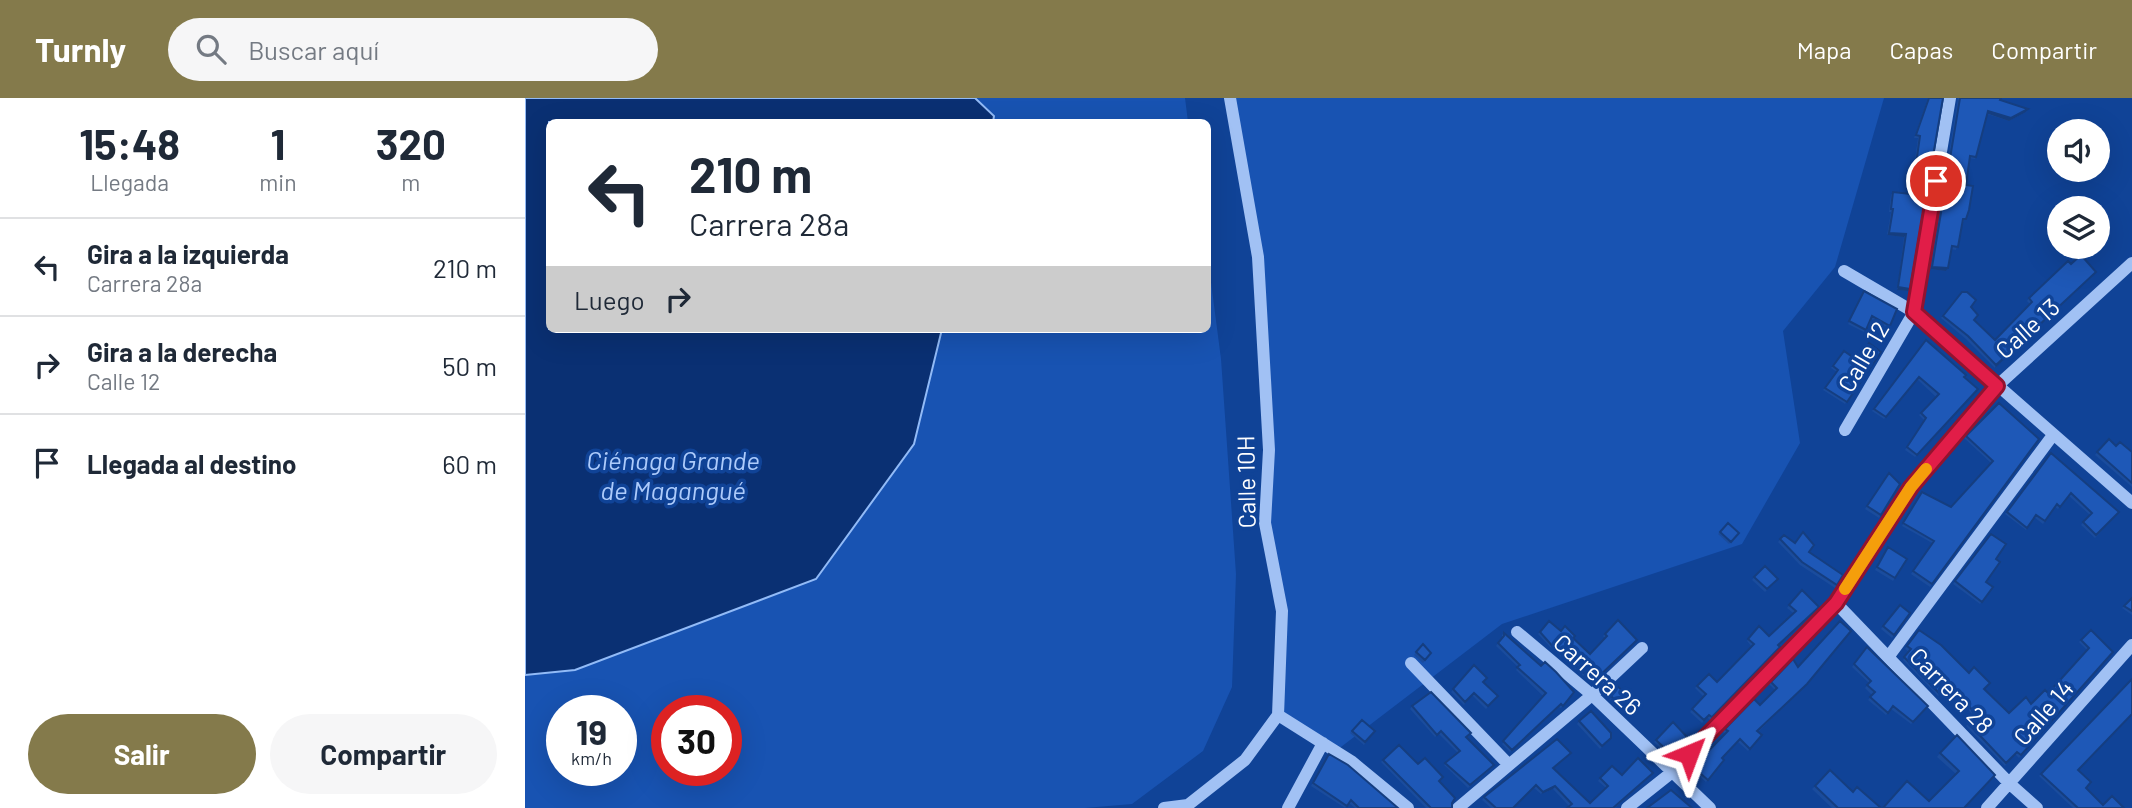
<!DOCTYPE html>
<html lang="es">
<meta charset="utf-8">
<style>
:root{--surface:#fff;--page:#f6f6f7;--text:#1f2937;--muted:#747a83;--line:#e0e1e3;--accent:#847a4b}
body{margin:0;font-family:Barlow,sans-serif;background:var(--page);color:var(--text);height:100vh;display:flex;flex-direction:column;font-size:26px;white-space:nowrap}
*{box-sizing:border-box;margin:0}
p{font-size:23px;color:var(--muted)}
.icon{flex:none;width:38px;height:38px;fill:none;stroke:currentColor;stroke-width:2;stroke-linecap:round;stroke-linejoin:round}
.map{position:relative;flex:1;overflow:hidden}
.side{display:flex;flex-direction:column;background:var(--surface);width:525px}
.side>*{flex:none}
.banner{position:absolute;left:21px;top:21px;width:665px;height:214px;border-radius:10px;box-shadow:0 7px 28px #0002;background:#fff;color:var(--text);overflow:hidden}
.tools{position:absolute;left:1522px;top:21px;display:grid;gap:14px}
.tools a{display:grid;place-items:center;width:63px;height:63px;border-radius:50%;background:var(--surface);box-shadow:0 7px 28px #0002;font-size:35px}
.speed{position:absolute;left:21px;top:597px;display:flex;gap:14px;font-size:35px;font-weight:700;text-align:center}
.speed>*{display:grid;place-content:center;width:91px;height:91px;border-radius:50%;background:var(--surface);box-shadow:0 7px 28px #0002;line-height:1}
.speed small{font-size:18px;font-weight:400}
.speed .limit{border:10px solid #d22;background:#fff;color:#111}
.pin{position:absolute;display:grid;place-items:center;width:60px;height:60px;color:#fff;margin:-30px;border:4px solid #fff;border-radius:50%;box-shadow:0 2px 7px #0007}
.me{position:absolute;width:77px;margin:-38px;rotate:44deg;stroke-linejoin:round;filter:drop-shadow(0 0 5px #0008)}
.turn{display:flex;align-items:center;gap:24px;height:147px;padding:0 28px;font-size:32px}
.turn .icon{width:91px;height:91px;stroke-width:2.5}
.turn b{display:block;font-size:49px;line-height:60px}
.then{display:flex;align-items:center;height:66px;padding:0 28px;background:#0003;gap:14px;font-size:26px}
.eta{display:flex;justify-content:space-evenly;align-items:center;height:119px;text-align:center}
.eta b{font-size:42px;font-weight:700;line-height:49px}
.action{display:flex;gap:14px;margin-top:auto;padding:14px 28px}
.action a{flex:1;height:80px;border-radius:42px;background:var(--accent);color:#fff;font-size:28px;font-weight:700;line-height:80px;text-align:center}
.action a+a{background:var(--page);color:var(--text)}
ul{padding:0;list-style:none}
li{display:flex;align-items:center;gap:21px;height:98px;padding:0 28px;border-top:2px solid var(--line)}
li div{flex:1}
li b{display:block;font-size:26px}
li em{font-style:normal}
header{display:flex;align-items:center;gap:42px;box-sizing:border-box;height:98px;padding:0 35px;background:var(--accent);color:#fff}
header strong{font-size:33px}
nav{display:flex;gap:38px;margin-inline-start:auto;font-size:24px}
.search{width:490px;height:63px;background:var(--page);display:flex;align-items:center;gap:18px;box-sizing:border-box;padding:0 24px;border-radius:38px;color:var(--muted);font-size:26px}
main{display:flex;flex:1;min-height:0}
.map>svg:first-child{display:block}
</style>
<header>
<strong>Turnly</strong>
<div class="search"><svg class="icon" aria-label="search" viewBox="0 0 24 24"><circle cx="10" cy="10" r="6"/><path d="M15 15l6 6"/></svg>Buscar aquí</div>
<nav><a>Mapa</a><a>Capas</a><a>Compartir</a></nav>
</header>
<main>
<section class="side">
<div class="eta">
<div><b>15:48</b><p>Llegada</p></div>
<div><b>1</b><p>min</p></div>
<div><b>320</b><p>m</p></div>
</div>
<ul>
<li><svg class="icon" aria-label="left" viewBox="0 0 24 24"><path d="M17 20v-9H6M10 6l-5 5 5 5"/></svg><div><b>Gira a la izquierda</b><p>Carrera 28a</p></div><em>210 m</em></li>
<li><svg class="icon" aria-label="right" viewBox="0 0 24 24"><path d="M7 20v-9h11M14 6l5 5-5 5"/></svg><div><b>Gira a la derecha</b><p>Calle 12</p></div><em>50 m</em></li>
<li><svg class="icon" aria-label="arrive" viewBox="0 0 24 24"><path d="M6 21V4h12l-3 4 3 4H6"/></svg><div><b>Llegada al destino</b></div><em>60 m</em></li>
</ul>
<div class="action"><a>Salir</a><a>Compartir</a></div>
</section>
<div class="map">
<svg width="1607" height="710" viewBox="0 0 1607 710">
<rect width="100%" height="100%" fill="#104397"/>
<path fill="#1853b2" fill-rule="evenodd" d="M450,0h210l3,24h-195l1,-6z
M710,0h649l-49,169 -52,64 17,112 -58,101 -240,80 -165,126 -56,-36 4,-103 -16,-89 4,-72z
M683,161l13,100 15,215 -4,113 -29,64 -71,53 -47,4h-560v-133l50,-5 339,-226 28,-115h265zM37,612h59v60h-59zM142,612h59v60h-59z"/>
<path fill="#0a3073" stroke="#92bbf7" stroke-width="2" d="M0,0h450l19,18 -1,6h-444v207h393l-28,115 -98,135 -241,91 -50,5z"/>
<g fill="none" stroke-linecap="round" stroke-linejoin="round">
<path stroke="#a1c1f4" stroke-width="12" d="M1319,173l70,41 218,191
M1320,332l69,-118 36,-214
M1311,505l174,181 27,24
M992,534l75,63 118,113
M1364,558l164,-221
M886,565l98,102
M753,617l73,46 57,47
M639,710l24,-3 57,-45 33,-45 4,-104 -17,-88 4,-73 -11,-193 -28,-159
M763,710l35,-65
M933,710l134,-113 50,-47
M1102,710l44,-35 165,-170 75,-116 86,-101 135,-123
M1462,710l145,-163"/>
</g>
<path fill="#1a4c9d" d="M1403,0h15l-35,193 -11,-1 7,-53 -17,-2 4,-23h-2l2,-17 2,-3 24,3 3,-20 -7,-1 5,-36h-4z
M1433,0h43l-1,2 28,9 -2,3 -17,9 -22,-7 -12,45 -6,-1 -3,27 -2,37 -2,-1 -6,29 -5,-1 -3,19 -2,3 -16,-2z
M1546,166l23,10 -99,94 -29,-29 -25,-21 21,-26 9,15 3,13 21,20 35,-36 -3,-3 2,-3z
M1339,193l26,35 -2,3 -17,-10 -7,13 -16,-8z
M1401,242l52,49 -63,68 -10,-7 19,-30 -5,-5 17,-18 -19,-18 -33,40 -12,-8z
M1319,253l13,9 24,-8 -36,52 -22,-14 14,-18 -6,-4z
M1441,338l73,3 -109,148 -19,-13 21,-31 -30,-17 20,-34 29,15 40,-44 -27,-25z
M1584,341l7,7 16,6v35l-37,-32z
M1526,355l68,59 -24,26 -14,-13 9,-10 -21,-19 -11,13 -3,-2 -12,17 -9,-7 -8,13 -21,-16z
M1364,375l-8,42 -2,3 -14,-9z
M1195,434l17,3 -8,9 -11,-10z
M1466,436l5,25 -10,23 7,5 -13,17 -27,-20z
M1259,437l59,40 -8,13 -35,-23 -22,-23z
M1363,449l19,12 -14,22 -18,-11z
M1229,479l22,4 -11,11 -13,-12z
M1277,492l17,17 -1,2 -40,36v5l-68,70 -3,-3 -5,6 -12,-11 14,-15 -9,-9 2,-2 20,-4 34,-36 -4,-5 12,-15 10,10 24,-23 -6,-5z
M1607,500v17l-10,-7z
M1375,507l10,8 -18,25 -11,-9z
M1024,523l12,10 12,8 17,15 15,-15 -2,-3 2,-2 30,8 -43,41 -38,-32 -16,-17z
M1394,532l90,83 22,-9 17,-11 13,-14 26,-29 -8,-8 2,-2 32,12 -94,106 -4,-4 -10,12 -39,-40 8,-9 -7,-9 -19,-19 -10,7 -35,-36 6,-8 -4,-3z
M979,535l37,33 33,26 -13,16 -2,-1 -49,45 -8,-8 41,-48 -27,-26 2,-3 -22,-21 6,-8v-3z
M1324,536l-44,52 -47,46 4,3 -14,16 -10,-9 -16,17 -16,23 -14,-12 34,-36 -3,-2 2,-3 35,-24 15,-15 -6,-6 2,-2 27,-15z
M898,546l7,11 -7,8 -9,-8z
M1342,549l59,62 -15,15 -20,-15 -5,6 -18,-15 4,-5 -7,-7 4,-5 -17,-16z
M949,567l9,17 15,14 -12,13 -14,-14 -8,10 -13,-13z
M1082,594l31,13 -11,12 -22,-22z
M887,608l59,27 -4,5 25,30 -24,20 -24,-23 14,-12 -19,-19 -4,3 -25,-28z
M837,622l13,11 -11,14 -14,-12z
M1054,623l32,17 -11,11 -23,-25z
M1131,642l26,7 -11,12 -17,-17z
M1046,655l-18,16 37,34 16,-15 -8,-7 2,-3 22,-3 31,-2 -38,35 -46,-2 -16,-17 -12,5 -7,-6 -20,20h-23l-9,-8 2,-3z
M1415,655l53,26 -64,22 27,-27 -19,-17z
M804,656l69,54h-43l-6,-5 -4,5 -34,-22z
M858,662l35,4 21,18 13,21v5h-26l-45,-46z
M1554,673l7,18 17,16 21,3h-51l-34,-32 2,-2z
M1290,688l38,6 28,16h-49l-20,-19z"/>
<path fill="#153e80" d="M1503,11l-2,3 -17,9 -23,-8 2,-2z
M1390,73l7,1 -2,3 -7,-1z
M1364,135l17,1 -2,3 -17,-2z
M1407,169l16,1 -2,3 -16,-2z
M1571,174l-2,2 -99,94 1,-3z
M1373,189l12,2 -2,2 -11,-1z
M1030,688l-2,3 -12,5 2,-2z"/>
<path fill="#1e58b7" stroke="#153e80" stroke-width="2" d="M1404,0h14l-33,191 -12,-2 8,-53 -17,-1 4,-24h-2l2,-17 26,3 3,-23 -7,-1 5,-35 -4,-1z
M1435,0h41l-1,2 28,9 -17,9 -23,-7 -12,46 -6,-1 -4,29 7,1 -4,24 -3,9h-3l-5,28 -6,-1 -4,22 -16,-1z
M1556,157l15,17 -100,93 -28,-29 -25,-20 19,-24h5l9,8 -5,7 7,8 -4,5 21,20 37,-38 -3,-4 39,-37 3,3z
M1339,193l33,18 -7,17 -18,-10 -6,14 -17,-9z
M1401,242l40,35 -2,2 14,12 -61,66 -10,-8 19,-29 -5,-5 18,-19 -20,-17 -33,40 -12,-8z
M1344,245l12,9 -34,50 -22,-14 13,-18 -5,-4 11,-15 13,9z
M1474,305l40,36 -107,145 -19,-13 21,-30 -31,-18 19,-31 29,15 42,-46 -27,-25z
M1584,341l7,7 4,-4 12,10v31l-35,-31z
M1526,355l68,59 -23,23 -13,-13 9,-9 -21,-20 -11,14 -3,-3 -12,17 -9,-6 -9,13 -20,-16z
M1364,375l11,11 -19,31 -14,-9z
M1203,425l11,10 -8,9 -11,-10z
M1278,434l11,13 -5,7 34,23 -6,10 -35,-23 -22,-23 4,-4 11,8z
M1466,436l15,10 -10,15 4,3 -14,20 7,5 -11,15 -27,-21z
M1363,449l19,12 -12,19 -18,-11z
M1240,468l13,13 -11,10 -13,-12z
M1277,492l17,17 -41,38 2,2 -68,70 -3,-2 -5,5 -12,-11 14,-15 -9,-8 12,-12 8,8 37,-38 -6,-5 11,-13 10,10 27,-25 -7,-6z
M1607,500v13l-8,-5z
M1375,507l10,8 -16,22 -11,-9z
M1093,522l19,20 -43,41 -39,-32 -15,-17 9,-11 12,10 4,-5 10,10 -2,2 17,16 17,-18 -2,-2z
M1315,523l11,10 -44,53 -50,47 5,4 -12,14 -10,-10 -18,19 2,2 -16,20 -15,-13 35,-36 -3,-2 29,-30 6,6 17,-17 -6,-6 22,-23 5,8z
M1394,532l22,15 28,28 5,-6 16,16 -6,6 25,24 17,-16 5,7 14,-14 3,3 13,-14 28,-31 -8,-8 10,-10 22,22 -92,103 -4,-3 -11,11 -38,-40 8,-8 -7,-9 -20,-20 -9,8 -36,-37 7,-8 -4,-3z
M979,535l37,33 4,-4 11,10 18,20 -11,14 -2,-2 -49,46 -9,-9 43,-48 -29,-26 3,-2 -22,-22 6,-7z
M898,546l8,9 -6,7 -9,-8z
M1342,549l61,59 -15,16 -20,-16 -5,7 -18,-16 5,-5 -8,-7 4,-4 -17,-17z
M949,567l13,13 -4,4 15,14 -10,10 -14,-13 -9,9 -12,-13z
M1607,581v35l-54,56 13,12 -5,6 17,17 9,-9 12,12h-46l-37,-34z
M1090,586l23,21 -9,9 -22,-22z
M906,594l40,41 -5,4 28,28 -24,20 -25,-22 15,-12 -19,-20 -4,4 -25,-29z
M1066,613l20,22v5l-9,8 -23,-25z
M837,622l13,11 -10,11 -13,-11z
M1148,624l14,15 -7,7 2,3 -9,9 -17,-16z
M1432,637l38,40 -31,33h-81l24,-27 22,20 30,-30 -19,-18z
M1032,641l14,14 -18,15 37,35 18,-17 -8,-8 12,-12 10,9 16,-17 15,15 -40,35h-46l5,-4 -17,-18 -12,6 -7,-7 -23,23h-17l-12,-11z
M874,647l19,19 7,-6 18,19 -4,4 16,17 -3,5v5h-21l-48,-48z
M804,656l19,11 50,43h-39l-8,-8 -4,6 -34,-23z
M1305,672l23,22 4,-5 24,21h-43l-23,-22z
M1146,692l21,18h-45z"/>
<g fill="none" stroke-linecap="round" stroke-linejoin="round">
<g stroke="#92132f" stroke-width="18">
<path id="route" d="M1164,656l147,-151 75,-116 86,-101 -83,-74 22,-131"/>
</g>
<use href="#route" stroke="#e11d48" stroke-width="12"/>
<path stroke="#f59e0b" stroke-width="12" d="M1320,491l66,-102 15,-18"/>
</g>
<g text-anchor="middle" stroke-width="7" stroke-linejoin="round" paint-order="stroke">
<g font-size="24" fill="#fff" stroke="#104397">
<text transform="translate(1503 231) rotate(-42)" y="8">Calle 13</text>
<text transform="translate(1339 259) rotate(-60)" y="8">Calle 12</text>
<text transform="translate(722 384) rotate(-91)" y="8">Calle 10H</text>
<text transform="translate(1072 577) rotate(42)" y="8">Carrera 26</text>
<text transform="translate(1426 593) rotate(46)" y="8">Carrera 28</text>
<text transform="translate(1519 615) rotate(-49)" y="8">Calle 14</text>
</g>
<g font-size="26" font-style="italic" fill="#adcbfb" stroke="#104397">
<text x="148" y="372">Ciénaga Grande<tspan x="148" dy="30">de Magangué</tspan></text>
</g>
</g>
</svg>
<div class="tools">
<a><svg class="icon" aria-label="sound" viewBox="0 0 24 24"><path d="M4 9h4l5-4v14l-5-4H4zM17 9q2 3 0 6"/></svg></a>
<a><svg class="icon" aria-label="layers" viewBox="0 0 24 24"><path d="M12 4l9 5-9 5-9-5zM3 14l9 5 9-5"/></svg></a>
</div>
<div class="speed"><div>19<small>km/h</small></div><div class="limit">30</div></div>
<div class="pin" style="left:1411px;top:83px;background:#d93025"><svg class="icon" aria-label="arrive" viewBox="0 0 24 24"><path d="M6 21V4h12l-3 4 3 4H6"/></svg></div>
<svg class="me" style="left:1164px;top:656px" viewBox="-20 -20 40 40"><path d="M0-17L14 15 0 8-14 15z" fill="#e11d48" stroke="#fff" stroke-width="4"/></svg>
<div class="banner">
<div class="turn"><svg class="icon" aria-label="left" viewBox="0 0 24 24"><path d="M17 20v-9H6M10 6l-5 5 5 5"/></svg><div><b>210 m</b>Carrera 28a</div></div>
<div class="then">Luego<svg class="icon" aria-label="right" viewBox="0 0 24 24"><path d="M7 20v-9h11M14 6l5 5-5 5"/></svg></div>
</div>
</div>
</main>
